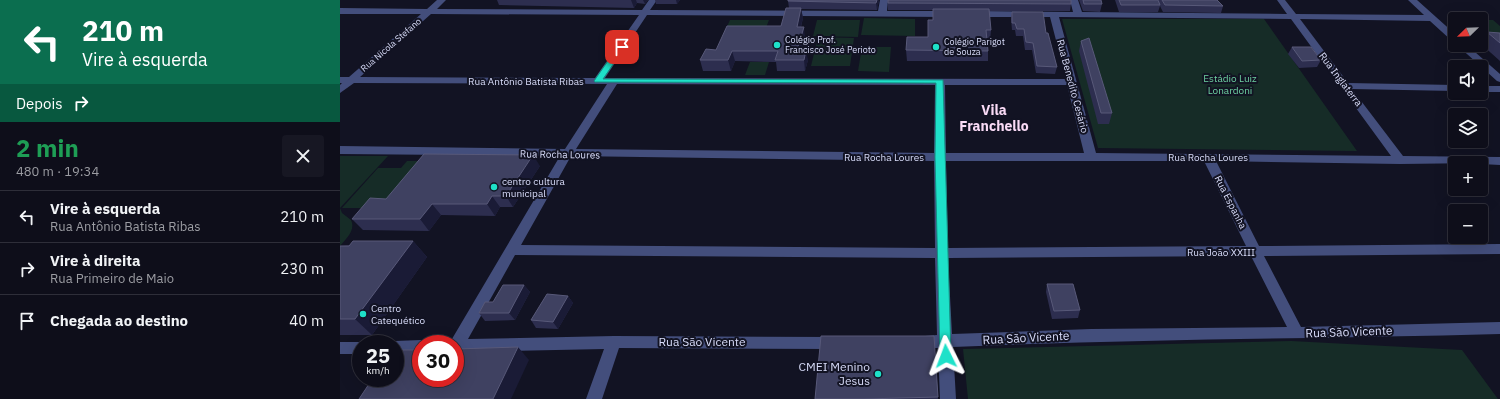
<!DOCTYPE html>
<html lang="pt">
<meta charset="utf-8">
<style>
:root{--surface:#0e0e1a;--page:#171723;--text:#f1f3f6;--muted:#9b9ca2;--line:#2e2e39}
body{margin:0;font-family:"IBM Plex Sans",sans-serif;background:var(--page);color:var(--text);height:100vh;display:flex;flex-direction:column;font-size:15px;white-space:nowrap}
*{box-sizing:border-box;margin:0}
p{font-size:13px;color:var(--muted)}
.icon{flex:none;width:22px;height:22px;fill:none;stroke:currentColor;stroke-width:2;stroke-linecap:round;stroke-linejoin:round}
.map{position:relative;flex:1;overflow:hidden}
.details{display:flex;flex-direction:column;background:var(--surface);width:340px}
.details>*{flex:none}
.hud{background:#0b6e4f;color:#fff;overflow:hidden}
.needle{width:26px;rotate:247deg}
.tools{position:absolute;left:1108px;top:12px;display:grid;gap:8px}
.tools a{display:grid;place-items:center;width:40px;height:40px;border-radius:4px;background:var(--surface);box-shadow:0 4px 16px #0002,0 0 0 1px var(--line);font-size:20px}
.speed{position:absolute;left:12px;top:335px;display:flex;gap:8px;font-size:20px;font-weight:700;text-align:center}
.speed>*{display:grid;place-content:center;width:52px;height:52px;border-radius:50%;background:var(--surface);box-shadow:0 4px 16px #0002,0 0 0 1px var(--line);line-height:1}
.speed small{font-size:10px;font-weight:400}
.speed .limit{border:6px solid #d22;background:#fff;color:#111}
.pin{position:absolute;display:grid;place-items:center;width:34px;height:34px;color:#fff;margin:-17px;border-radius:8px;box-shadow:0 2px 6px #0006}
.me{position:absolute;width:44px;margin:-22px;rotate:357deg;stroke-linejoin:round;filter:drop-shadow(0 0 3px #0008)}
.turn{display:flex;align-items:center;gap:14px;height:84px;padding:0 16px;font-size:18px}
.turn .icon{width:52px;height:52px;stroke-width:2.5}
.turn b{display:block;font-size:28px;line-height:34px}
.then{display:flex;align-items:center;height:38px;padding:0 16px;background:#0003;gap:8px;font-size:15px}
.round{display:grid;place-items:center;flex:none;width:42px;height:42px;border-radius:4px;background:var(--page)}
.head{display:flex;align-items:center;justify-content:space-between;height:68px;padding:0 16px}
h1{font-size:24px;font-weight:700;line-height:30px;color:#1e9e55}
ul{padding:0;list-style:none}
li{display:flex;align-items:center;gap:12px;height:52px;padding:0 16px;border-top:1px solid var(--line)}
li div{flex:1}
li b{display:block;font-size:15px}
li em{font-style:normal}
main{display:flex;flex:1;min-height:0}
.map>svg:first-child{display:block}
</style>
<main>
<section class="details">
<div class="hud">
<div class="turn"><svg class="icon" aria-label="left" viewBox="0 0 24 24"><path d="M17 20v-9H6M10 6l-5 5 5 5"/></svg><div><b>210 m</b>Vire à esquerda</div></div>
<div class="then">Depois<svg class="icon" aria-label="right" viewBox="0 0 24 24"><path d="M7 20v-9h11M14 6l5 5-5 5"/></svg></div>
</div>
<div class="head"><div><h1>2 min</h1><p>480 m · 19:34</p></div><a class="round"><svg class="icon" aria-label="close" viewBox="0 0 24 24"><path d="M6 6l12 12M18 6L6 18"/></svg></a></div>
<ul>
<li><svg class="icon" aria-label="left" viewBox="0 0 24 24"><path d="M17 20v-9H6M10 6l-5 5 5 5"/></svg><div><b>Vire à esquerda</b><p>Rua Antônio Batista Ribas</p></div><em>210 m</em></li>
<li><svg class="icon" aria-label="right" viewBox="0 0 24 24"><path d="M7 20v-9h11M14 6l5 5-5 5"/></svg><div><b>Vire à direita</b><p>Rua Primeiro de Maio</p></div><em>230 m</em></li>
<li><svg class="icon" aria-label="arrive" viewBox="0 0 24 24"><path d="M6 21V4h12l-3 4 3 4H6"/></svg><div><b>Chegada ao destino</b></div><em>40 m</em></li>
</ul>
</section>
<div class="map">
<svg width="1160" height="399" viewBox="0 0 1160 399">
<rect width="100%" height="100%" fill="#121323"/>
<path fill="#162c27" d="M524,18l51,1v17l-54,-1z
M722,19h202l93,132 -259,-3z
M390,20h39l-5,13h-40z
M477,20h43l-2,17 -45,-1z
M1141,20h12l7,6v15l-19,-1z
M478,37l36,1 -4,28h-39z
M522,47h29l-2,25 -31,-1z
M410,62h19l-4,13h-20z
M0,156h48l-48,52 2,5 9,7c5,10 -5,19 -11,26z
M67,161h27l-38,47h-54l36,-40h23z
M951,341l171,9 36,49h-530l-5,-50z"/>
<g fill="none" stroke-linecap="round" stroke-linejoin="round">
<path fill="#434e7c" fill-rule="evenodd" d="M97,0h9l-9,9 205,1 7,-10h8l-7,10 228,1 2,-11h8l-1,11h62l4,3 -4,3 -302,-2 -42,63 461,1 -16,-62h-77l-4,-3 4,-3 100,1 -3,-12h8l4,12 205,2 -10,-14h8l11,14 128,1 -16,-15h9l38,34v8l-3,-1 -22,-20 -130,-2 48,64 107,2v6l-103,-2 51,67 97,1v8l-19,-1v-1l-81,1 -184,-3 43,85 241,-2v10l-236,2 37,71 199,-5v12c-182,5 -365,5 -547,13l3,52h-16l-2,-51h-20l-5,-1 -2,-5 2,-5 24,-2 -2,-77 -420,-3 -47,84 146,-3 222,1 5,1 2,5 -2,5 -5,1 -217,-1 -17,51h-16l18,-50 -149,3v-8h-6l111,-188 -220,-2v-8l225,3 42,-65 -253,-1 -14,10v-8l2,-2h-2v-6h9l72,-63h-81v-6l87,1zM91,14l208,1 -44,63 -235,-1zM719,17l232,2 100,137 -295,-3zM277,84l318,1 -1,68 -358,-4zM605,85h122l17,68h-138zM231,156l363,5 1,87 -414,-3zM606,161h258l42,85 -298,2zM911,256l36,71 -196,2 -139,5 -4,-76z
M1117,45h10l33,29v8l-3,-1z
M1141,86h19v6h-19z
M81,340l5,1 1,3h-6v8l-26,1v-9h-6l6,-3z
M0,342h21l6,2h-6v10h-21z"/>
</g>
<path fill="#2d2e4f" d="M157,0h151l-3,4 -8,-1 -3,5 -135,-3z
M315,0h25l-3,4h-21z
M539,0l-2,10 -76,-1 2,9 -2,9 4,10 -3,13 6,10 -3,11h-28l-1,-9 -41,-1 -4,10h-28l-3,-11 16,-10 65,-24 8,-18 -1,-7z
M739,0h22l1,4 -2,8 -17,-1z
M775,0h43v1l1,-1h58l6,6 -2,7 -58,-1 -3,-6 -2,6h-39z
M548,3l183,1 -1,7h-81l2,19 -1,11h-3l1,10v10h-81l-1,-11 22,-13 5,-17v-10h-45z
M672,12l34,21 11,34 -2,7 -19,-1 -4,-23h-7l-2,-14h-7l-1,-6h-3l-1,-11z
M1147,32l13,1v28l-19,-17v-3z
M741,41l31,72 -3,11h-11l-19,-73z
M952,47l29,13 -4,7 -18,1 -11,-14z
M200,166l-27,41h-13l-5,9 -54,-1 -12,16 -66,-1 -11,-11 34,-20z
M73,241l14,16 -55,78h-32v-89z
M707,284l33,26 -2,8 -26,1 -6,-27z
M184,285l6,7 -15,28 -30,1 -6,-8 14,-11z
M228,296l5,7 -15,26 -22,-1 -5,-8z
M594,336l4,63h-123z"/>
<path fill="#1a1b36" d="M291,0h5l1,3 -3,5z
M303,0h5l-3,4z
M336,0h4l-3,4z
M537,0h2l-2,10 -1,-7z
M461,8l2,10 -5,19 -1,-10z
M464,27l1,10 -6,23 -2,-10z
M466,50l2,10 -3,11 -1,-11z
M392,51l3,10 -4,10 -3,-11z
M193,155l7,11 -27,41 -7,-11z
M152,196l8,11 -5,9 -8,-12z
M92,204l9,11 -12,16 -9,-12z
M73,241l14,16 -55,78 -17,-16z
M184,285l6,7 -15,28 -6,-7z
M228,296l5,7 -15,26 -5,-7z
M178,347l11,13 -18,39h-18z"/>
<path fill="#3f4161" stroke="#585979" d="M448,0h89l-1,3 -88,-2z
M548,0h183v4l-183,-1z
M743,0h18l1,4h-18z
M779,0h39l2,5h-39z
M822,0h55l6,6 -58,-1z
M446,8h15l-4,19h7l-7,23h9l-2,10h-29l3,-9h-46l-4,9h-28l6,-11 10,1 11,-24h54z
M593,9h56l2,21h-5l2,21 -82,-1 1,-13h21v-17h5z
M672,12h31l3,21h2l9,34 -20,-1 -4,-23 -7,-1 -2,-13h-7l-2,-6h-3z
M1147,32l13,1v10z
M749,38l23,75h-11l-20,-72z
M952,47h19l10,13 -19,1z
M84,154l109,1 -27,41h-14l-5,8h-55l-12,15h-68l18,-21 16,1z
M13,241h60l-58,78h-15v-73h9z
M707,284h26l7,26 -26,1z
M163,285h21l-15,28h-30l6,-11h8z
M207,294l21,2 -15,26 -22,-2z
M481,336h113l4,61 -74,2h-49z
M178,347l-25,52h-134l14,-21h22v-28h26v28h34v-29z"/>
<path fill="#1ee1c9" stroke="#149283" d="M279,45l6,2 -22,32 340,1 8,276 -1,3 -4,2 -4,-2 -2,-3 -5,-199 1,-74 -341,-1 -1,-1z"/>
<g fill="#1ee1c9" stroke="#121323" stroke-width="1.5">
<circle cx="437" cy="45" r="4"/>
<circle cx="596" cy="47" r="4"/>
<circle cx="154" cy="187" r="4"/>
<circle cx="23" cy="314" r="4"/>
<circle cx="538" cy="374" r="4"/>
</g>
<g text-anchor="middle" stroke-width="4" stroke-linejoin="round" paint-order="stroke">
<g font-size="9" fill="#d9ddfa" stroke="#121323" text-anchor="start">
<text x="445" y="43">Colégio Prof.<tspan x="445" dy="10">Francisco José Perioto</tspan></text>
<text x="604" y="45">Colégio Parigot<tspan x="604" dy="10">de Souza</tspan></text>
</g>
<g font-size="9" fill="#d9ddfa" stroke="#121323">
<text transform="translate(51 45) rotate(-41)" y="3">Rua Nicola Stefano</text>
</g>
<g font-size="10" fill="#6ed1a2" stroke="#121323">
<text x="890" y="82">Estádio Luiz<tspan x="890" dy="12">Lonardoni</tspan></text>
</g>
<g font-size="10" fill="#d9ddfa" stroke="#121323">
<text transform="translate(1001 79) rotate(53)" y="4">Rua Inglaterra</text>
<text x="186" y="85">Rua Antônio Batista Ribas</text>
<text transform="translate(733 86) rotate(75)" y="4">Rua Benedito Cesário</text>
<text transform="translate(220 154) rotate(1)" y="4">Rua Rocha Loures</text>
<text x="544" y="161">Rua Rocha Loures</text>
<text x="868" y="161">Rua Rocha Loures</text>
<text transform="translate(891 202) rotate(63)" y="4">Rua Espanha</text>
<text x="881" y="256">Rua João XXIII</text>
</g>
<g font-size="10" fill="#d9ddfa" stroke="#121323" text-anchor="start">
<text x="162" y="185">centro cultura<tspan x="162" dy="12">municipal</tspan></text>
<text x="31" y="312">Centro<tspan x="31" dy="12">Catequético</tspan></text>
</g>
<g font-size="12" fill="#d9ddfa" stroke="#121323">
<text transform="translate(1009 332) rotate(-2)" y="4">Rua São Vicente</text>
<text transform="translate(686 338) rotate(-3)" y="4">Rua São Vicente</text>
<text x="362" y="346">Rua São Vicente</text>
</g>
<g font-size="12" fill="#d9ddfa" stroke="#121323" text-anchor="end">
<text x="530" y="371">CMEI Menino<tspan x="530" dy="14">Jesus</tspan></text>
</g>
<g font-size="14" font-weight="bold" fill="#fadbf6" stroke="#121323">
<text x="654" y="115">Vila<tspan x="654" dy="16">Franchello</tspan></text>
</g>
</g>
</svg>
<div class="tools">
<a><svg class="needle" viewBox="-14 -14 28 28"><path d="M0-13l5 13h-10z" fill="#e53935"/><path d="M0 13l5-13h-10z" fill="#9b9ca2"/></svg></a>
<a><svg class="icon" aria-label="sound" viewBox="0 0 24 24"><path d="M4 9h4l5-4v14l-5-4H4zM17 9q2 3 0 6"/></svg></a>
<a><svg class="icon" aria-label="layers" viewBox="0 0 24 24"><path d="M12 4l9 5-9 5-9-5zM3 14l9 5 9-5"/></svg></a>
<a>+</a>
<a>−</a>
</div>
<div class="speed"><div>25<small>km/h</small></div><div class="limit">30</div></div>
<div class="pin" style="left:282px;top:47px;background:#d93025"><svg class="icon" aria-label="arrive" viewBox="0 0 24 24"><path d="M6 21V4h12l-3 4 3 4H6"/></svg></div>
<svg class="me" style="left:606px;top:356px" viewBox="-20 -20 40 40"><path d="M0-17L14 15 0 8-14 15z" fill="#1ee1c9" stroke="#fff" stroke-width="4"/></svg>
</div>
</main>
